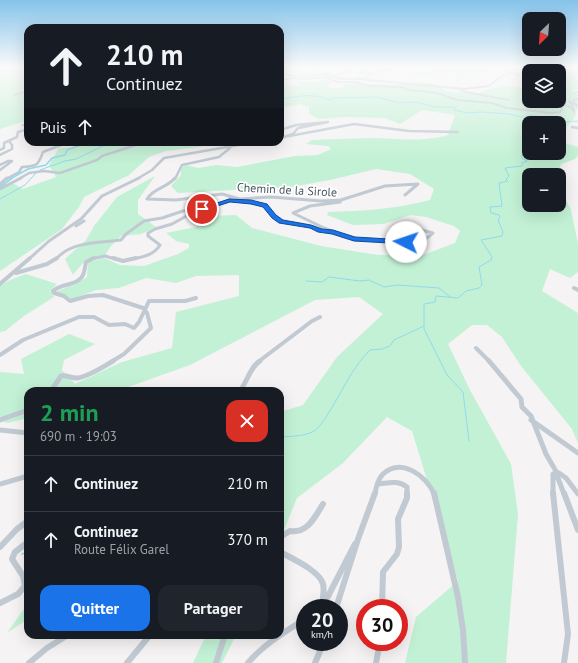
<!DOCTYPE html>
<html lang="fr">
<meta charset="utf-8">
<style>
:root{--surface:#171b24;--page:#20242c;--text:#f1f3f6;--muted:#9ea1a6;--line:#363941;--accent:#1a73e8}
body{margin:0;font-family:"PT Sans",sans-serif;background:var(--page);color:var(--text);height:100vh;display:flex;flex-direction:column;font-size:15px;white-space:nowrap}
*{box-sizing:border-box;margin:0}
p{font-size:13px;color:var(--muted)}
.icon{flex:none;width:22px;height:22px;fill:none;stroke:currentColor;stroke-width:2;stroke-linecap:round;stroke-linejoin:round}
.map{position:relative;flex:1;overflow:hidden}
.panel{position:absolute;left:24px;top:387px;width:260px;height:252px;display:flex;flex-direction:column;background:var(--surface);border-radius:12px;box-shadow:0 4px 16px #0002}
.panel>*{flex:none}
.top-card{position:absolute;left:24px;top:24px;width:260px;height:122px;border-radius:12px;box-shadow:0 4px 16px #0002;background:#171b24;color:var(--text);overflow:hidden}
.needle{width:26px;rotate:205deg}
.tools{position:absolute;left:522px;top:12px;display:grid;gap:8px}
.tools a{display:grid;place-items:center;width:44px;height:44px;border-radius:8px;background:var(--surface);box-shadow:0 4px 16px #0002;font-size:20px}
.speed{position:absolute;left:296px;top:599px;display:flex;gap:8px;font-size:20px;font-weight:700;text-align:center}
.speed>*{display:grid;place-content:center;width:52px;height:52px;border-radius:50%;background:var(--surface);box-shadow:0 4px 16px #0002;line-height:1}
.speed small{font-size:10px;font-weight:400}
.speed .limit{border:6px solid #d22;background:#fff;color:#111}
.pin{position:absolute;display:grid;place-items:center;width:34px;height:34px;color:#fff;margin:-17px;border:2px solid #fff;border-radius:50%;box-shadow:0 1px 4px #0007}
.me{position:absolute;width:44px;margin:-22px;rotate:274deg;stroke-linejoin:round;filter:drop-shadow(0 0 3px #0008)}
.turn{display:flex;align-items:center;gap:14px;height:84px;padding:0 16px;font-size:18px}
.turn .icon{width:52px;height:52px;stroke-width:2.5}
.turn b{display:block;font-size:28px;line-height:34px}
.then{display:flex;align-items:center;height:38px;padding:0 16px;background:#0003;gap:8px;font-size:15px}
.round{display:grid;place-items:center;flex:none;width:42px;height:42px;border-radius:12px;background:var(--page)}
.headline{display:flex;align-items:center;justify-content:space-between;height:68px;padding:0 16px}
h1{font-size:24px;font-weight:600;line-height:30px;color:#1e9e55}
.cta{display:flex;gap:8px;margin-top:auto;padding:8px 16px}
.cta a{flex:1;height:46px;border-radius:12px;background:var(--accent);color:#fff;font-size:16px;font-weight:600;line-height:46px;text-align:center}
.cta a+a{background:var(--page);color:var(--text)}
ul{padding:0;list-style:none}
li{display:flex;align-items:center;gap:12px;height:56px;padding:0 16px;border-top:1px solid var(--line)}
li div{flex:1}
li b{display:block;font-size:15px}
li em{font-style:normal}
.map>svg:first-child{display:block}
</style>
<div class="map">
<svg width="578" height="663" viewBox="0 0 578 663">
<rect width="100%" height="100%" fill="#f5f3f3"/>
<path fill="#c3f1d5" d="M0,68h28v52l-28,9z
M455,68h55l-39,7 -13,7 -2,-4v-5c-14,-1 -16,1 -29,4 -4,0 -11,-1 -15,-1l5,-4z
M529,68h49v22l-5,1 5,5c0,22 -5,24 -19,40v-13h-30v30h30v-7l6,-3 13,4v8l-3,4 -14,5 -3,11h-29v30h30v-19l12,24 7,34v28l-8,6 -20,-9 -8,22 36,22v130l-6,-14 -51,-63 -19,-29 -15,-12h-15l-24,19 22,46 41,74 7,50 -12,149h-101l11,-46 42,-36 -46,-150 -25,-14 -44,46 -46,35 -17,42v-128l23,-7 34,-48 46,-43 -24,-17 -44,3 -125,65 -73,26h-89v27l-20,5 -8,-2v-49l24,2 -3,-15 48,-25 26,10 -31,16 -2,10 13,14 47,-22 50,-14 4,-36 63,-16v-21l-43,1 -20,7 -30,-5 -27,10 -23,2 -24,9 -16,-7 23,-10 8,-5 1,-15 16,-4 16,7 24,1 34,-12 11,-6v-4l-13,-3 -10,-8 30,-6 15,-11 25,-1 16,13 69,18 57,9h45l32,-12 5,-12 -6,-5 -28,-9 -16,-2 -26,9 -31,1 -26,-10 1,-3c34,-1 69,-3 102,-12l4,-11 -24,-15 -34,-5 -46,11 -39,7 -113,6 -7,-7 10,-11v-7l5,-3 12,3 19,-3 20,2 58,-11 23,-1 13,-6 -3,-3 -22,-2 6,-4c22,-1 44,-2 66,-2 26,1 44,4 70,-3l7,-20 -33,-5 -22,14 -15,-6 -40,-1 -26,2 -10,-5v-7l-9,-3 -20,4v-27l9,5 9,-1 1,-2 -3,-2 20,1 12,-3 4,3 -5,4 2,2h13l3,-4 11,-1 38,2 21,-3 20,2 13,8 28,2 12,-5 21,-3 20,3v12h30v-30h-30v3l-3,-2z
M81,142h145l-28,5 -32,4 -17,6 -20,18 -45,22 -5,10 -17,22 -62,42v-87h14l9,5 33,-12 -7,-12 10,-17 13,-1z
M155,176l-17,24v14l18,13 -15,7 -20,2 -10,10 -6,9c-18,3 -20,5 -32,20l-8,-16 21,-19 8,-14 23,-29z
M26,274l31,10 -7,7 4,6 -30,19 -19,15 -5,1v-46l10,-6z
M28,603v16l-21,14z
M206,635h30l-14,28h-29z"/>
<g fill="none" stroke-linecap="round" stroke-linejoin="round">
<path stroke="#90daee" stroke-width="1" d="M576,68l-3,2 4,1
M457,73l28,-5
M578,92l-4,1 4,3
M280,99c17,-2 33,-7 49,1l7,-2 39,-1 26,6 15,-1 19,5h20l-1,3 13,3 14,-1 28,2 13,3 10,-2 14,3h12l9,4 11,-1
M559,126l8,-4
M40,170l25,-9 11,-2 35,-17
M0,199l25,-14 11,-12
M306,281l16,1 7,-5 31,4 9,-1 15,7 13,-2 42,3 11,9
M280,437c11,-1 23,0 34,-6 11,-6 32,-51 42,-64 4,-6 9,-12 14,-17l12,-1 8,-3 4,-6 30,-14
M469,441l-6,-49 -16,-17 -23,-46v-25l11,-2 1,-6 22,2 8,-7 13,-3 3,-3 -3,-18 12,-7 1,-3 -11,-17 21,-4 1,-4 -5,-12 2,-3 -1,-2 -8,-2 -1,-6 12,-1 -3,-23 9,-2 -2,-2 3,-3 -4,-8 17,-2v-3l5,-2 -5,-3v-3l12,-2"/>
<path stroke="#90daee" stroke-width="1.5" d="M22,554l6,-2"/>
<path stroke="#90daee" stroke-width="1.5" d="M10,179l18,-10 18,-4 6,-7 13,-3 2,-5 22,-8"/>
<path stroke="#90daee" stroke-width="2" d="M0,187l12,-9"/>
<path stroke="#c1cad2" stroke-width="2" d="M376,68l11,1
M443,68h4
M578,68v2
M361,70l9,1
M511,72l12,4 1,4h3
M280,73l14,3
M357,73h14
M322,74l19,5 24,-1 7,-4 23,-6
M300,75l16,-5 1,-2
M331,76l23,-6 -1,1
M291,78l16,1 17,-2 14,5h18l13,4 33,1 6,3 29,3 20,7 35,3 15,5 44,5 9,-1 2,-4 -4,-7
M358,79l106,10 25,-3 10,-8 12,-6 -6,-1 14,-3
M280,80l49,-7 2,-1v-4
M461,91l47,9
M15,95l13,-4
M560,102l11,6 3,4v-3l-5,-8 8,5 -4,-6 5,-1"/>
<path stroke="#c1cad2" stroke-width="2.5" d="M280,124h3l-2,1
M23,125l5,1
M572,127l6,1
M280,130l16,-5 32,-3 -30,6 -5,6 -13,4
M284,137l70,-13 55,7 49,1
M0,150l4,-2v-5l13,-6 1,-5 10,-3
M0,155l12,-6v-4l-3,-4
M0,165l8,-4h4l-12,9
M6,179l13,-7 3,-5c15,-1 16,-1 21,-15l26,-10
M19,179l10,-6 15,-2 16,2 37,-13 5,-4 43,-14
M137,179l15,-9 12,-12 92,-16
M175,179l7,-14 37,-8 11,-9"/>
<path stroke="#c1cad2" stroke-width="3" d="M175,178c-8,10 -22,10 -28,21l29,1 46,-6 18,5 31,-2 50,4 20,-1 -1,2 -30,4 -17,7 31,15 30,11 52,3 21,-4 6,-5 -22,-6
M0,184l7,-6
M0,189l21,-11
M229,200l33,4 18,17 31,6 9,4 11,1
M341,200l44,-14 33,-2 -13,11
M76,226l8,-5
M29,259l20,-18 32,-22 21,-23 37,-18
M56,259c16,-18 42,-16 65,-19l5,-6 18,-13 18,-3 21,-7 11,-1
M91,259l14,-3 10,3
M132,259c11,-2 22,-4 28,-14l-12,-9v-3l7,-4 17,-5 20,-11 35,-12 4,-2 -2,-3"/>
<path stroke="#c1cad2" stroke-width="4" d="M94,258l-8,4c-1,4 -1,9 -3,13 -5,11 -22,8 -30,16l1,2 10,3 6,5 18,-5 15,-1 40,13 4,5 4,15 -27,26 -13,8
M113,258l10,3 13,-3
M16,273l31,-9 10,-6
M0,284l30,-26
M574,288l4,2
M476,348l14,14
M0,355l23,-15 56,-23h15l15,8 16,-1 9,4 5,-6 10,-21h36l11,-3
M258,362l54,-41 8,-4"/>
<path stroke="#c1cad2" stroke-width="5" d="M489,361l32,38 1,8 9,9 15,38 11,19
M51,391l10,-15c6,-1 10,2 16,2 9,-1 28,-12 36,-17
M240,391c7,-9 10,-24 20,-30
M0,420l28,-10
M531,420l47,33
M0,430l28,3
M556,473l8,21
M0,484l28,-8
M378,484c11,-1 20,-4 29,3v7
M375,494c1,-7 3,-15 8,-20 18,-17 44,2 51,20
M553,494v-20l6,-1 7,5 12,16"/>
<path stroke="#c1cad2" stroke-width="6" d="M434,493l24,104 5,33 2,33
M553,493l15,141 -4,29
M564,493l14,37
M280,537l10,-6c17,3 25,-14 33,-27
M0,547l17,-18 11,-8
M280,552c11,6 40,19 43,32 2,8 -1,16 -1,23
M0,603l18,-9 7,-8 -2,-10 -11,-17 3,-7 13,-10
M320,608l5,-6 30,-58
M336,608l22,-69 17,-46
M382,608l1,-36 14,-18 2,-7 -1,-28 9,-21v-5
M29,663l18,-15 21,-13
M127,663l23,-28
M216,663l9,-28
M248,663c15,-18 38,-32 57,-44
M315,663l9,-21
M376,663l4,-21"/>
</g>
<linearGradient id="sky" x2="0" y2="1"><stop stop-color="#85c3ea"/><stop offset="0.42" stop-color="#fafafa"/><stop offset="1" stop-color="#fafafa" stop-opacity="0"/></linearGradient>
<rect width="578" height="160" fill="url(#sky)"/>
<path fill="#1a73e8" stroke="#114b97" d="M229,199l22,1 16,4 9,11 7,5 28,5 11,4 11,1 22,7 51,3 4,2 -4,2 -52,-3 -22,-7 -14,-2 -8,-4 -31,-5 -7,-5 -9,-11 -12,-3 -21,-2 -28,9 -3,-2z"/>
<g text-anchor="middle" stroke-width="3.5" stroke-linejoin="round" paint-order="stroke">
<g font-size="12" fill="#4a5661" stroke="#fff">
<text transform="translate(287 190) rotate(3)" y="4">Chemin de la Sirole</text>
</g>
</g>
</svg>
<div class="tools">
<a><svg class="needle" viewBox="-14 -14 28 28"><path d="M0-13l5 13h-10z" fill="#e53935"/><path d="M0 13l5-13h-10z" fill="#9ea1a6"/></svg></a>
<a><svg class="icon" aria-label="layers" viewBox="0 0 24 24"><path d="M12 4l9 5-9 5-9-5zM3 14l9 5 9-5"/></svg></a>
<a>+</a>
<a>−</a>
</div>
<div class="speed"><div>20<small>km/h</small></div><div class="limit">30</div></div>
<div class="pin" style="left:202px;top:209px;background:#d93025"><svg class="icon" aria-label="arrive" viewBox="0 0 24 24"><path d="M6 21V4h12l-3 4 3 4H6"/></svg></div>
<svg class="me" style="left:406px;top:242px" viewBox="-20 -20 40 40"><circle r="19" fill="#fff"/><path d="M0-13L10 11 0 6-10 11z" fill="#1a73e8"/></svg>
<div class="top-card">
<div class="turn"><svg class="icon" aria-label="ahead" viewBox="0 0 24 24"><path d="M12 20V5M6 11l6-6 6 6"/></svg><div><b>210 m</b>Continuez</div></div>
<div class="then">Puis<svg class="icon" aria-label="ahead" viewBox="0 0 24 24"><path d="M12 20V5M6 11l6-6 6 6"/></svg></div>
</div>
<section class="panel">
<div class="headline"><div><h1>2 min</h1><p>690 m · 19:03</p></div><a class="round" style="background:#d93025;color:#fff"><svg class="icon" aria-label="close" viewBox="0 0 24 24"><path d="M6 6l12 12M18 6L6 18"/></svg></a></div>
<ul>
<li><svg class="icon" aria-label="ahead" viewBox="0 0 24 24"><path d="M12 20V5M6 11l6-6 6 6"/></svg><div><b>Continuez</b></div><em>210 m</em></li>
<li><svg class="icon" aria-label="ahead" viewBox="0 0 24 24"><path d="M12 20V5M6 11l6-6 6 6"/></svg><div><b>Continuez</b><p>Route Félix Garel</p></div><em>370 m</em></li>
</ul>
<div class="cta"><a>Quitter</a><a>Partager</a></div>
</section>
</div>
